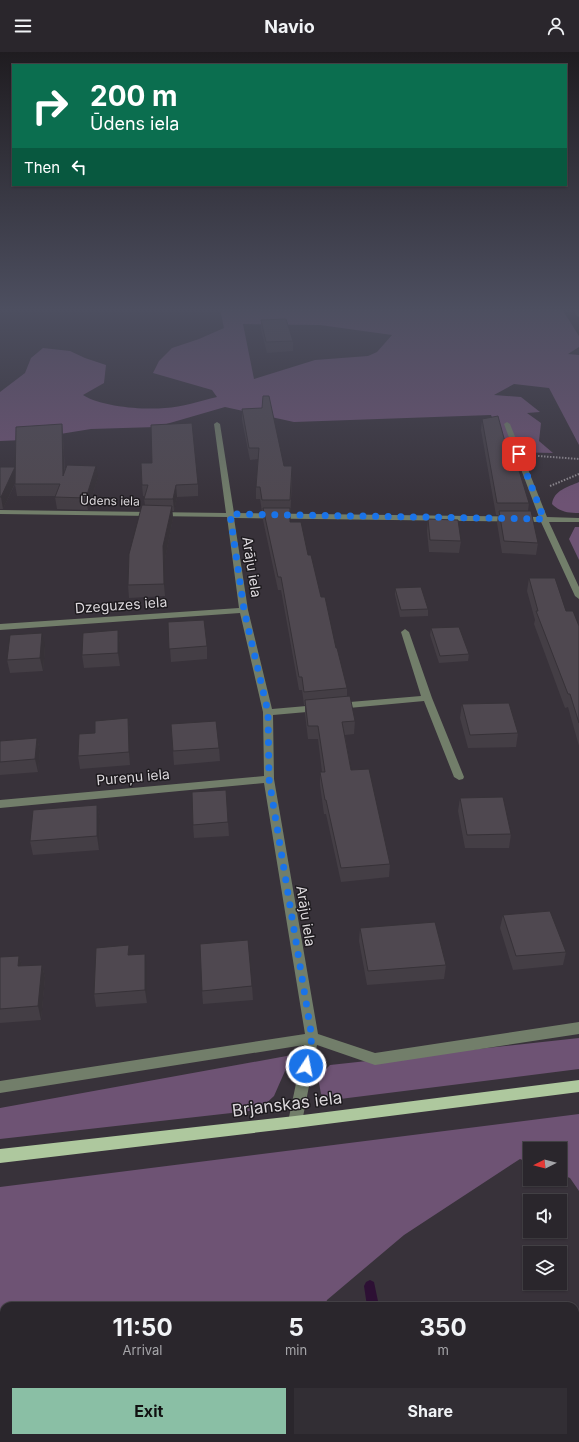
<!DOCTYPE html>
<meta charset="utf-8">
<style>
:root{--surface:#2a262c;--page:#322e34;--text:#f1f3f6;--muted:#a5a5a9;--line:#464348;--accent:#8abfa5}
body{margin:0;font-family:Inter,sans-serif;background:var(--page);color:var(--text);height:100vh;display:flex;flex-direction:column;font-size:15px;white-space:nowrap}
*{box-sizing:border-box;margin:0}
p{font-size:13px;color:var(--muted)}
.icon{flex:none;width:22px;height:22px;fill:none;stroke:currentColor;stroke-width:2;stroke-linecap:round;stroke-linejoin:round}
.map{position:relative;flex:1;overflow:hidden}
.sheet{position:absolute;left:0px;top:1250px;width:579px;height:140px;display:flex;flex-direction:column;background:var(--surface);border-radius:12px 12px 0 0;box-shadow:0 1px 3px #0004,0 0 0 1px var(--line)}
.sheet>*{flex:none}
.hud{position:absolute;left:12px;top:12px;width:555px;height:122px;border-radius:0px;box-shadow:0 1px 3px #0004,0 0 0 1px var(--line);background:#0b6e4f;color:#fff;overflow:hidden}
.needle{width:26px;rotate:264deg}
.tools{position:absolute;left:523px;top:1090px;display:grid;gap:8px}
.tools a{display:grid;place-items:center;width:44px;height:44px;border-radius:0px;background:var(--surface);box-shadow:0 1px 3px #0004,0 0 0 1px var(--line);font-size:20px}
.pin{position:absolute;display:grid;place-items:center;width:34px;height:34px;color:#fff;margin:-17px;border-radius:8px;box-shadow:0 2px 6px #0006}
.me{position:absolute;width:44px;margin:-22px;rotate:11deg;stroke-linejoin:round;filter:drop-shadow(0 0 3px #0008)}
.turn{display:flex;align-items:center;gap:14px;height:84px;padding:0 12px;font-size:18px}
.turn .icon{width:52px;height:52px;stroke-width:2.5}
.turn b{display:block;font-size:28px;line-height:34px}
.then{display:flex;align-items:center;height:38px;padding:0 12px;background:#0003;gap:8px;font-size:15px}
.eta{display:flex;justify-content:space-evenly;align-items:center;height:68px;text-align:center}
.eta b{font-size:24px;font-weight:700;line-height:28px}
.primary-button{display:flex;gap:8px;margin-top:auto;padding:8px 12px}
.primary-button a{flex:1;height:46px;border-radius:0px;background:var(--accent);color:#111;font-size:16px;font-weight:700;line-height:46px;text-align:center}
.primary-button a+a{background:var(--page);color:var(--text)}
header{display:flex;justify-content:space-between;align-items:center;height:52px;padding:0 12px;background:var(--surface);font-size:18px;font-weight:700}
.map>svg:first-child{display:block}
</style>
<header><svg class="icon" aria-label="menu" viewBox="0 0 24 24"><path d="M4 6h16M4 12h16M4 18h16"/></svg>Navio<svg class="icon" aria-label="person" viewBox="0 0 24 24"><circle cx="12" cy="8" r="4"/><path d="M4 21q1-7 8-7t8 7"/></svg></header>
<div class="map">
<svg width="579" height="1390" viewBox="0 0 579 1390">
<rect width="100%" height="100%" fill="#38323a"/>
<path fill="#6e5374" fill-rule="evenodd" d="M220,257h342l17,27v11l-11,7 11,1v90l-30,-57 -35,-4 -20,11 27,2 19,15 -13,1 14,10 -2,18 14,12 -46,-1 -16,-37 -197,7 -69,-15 -69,20 -65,2 -68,11 -23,1v-49l25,-19 6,-15 12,-10 27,3 15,7 21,7 -2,18 -21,12c19,12 60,15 82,13 17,-1 35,-7 52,-11l-5,-7 -59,-17 6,-12 13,-13 27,-9 25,-11zM243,272l77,1 72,10 -15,17 -9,4 -53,4 -61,19z
M579,430v31c-11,0 -19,-1 -27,-9 2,-14 16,-17 27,-22z
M575,475h4v33l-10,-21z
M579,986v31l-247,31 -11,-6 -3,-17 12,-12z
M292,1003l-18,41 -15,14 -259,29v-31z
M579,1062v77l-9,-13 -10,-4v-25h-30v14l-10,-4 -116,76 -77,65 -2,6h-321v132h245l-5,4h-244v-255z"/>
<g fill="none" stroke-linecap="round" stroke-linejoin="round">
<path fill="#2d1034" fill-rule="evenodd" d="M370,1228l4,2 5,24h-12l-3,-20 2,-4z
M388,1386h14l1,4h-14z"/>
<path stroke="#908b91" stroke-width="2" stroke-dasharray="1.5 1.5" stroke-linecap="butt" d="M538,404l41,3
M550,434l29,-12"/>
<path fill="#727e6a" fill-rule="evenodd" d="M573,257h6v8l-2,-1z
M217,370l3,2 14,89 305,4 -35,-93 3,-2 3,2 37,93 32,1v4h-30l30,65v12l-4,-3 -34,-74 -307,-4 14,92 24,99 46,-4 5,3 -5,3 -45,4 1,64 44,255 57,19 204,-31v12l-204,31 -58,-20 -15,77 -2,5 -5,1 -5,-1 -2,-5 16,-77 -304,48v-12l305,-47 -41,-251 -264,25v-8l264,-24 -1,-64 -23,-99 -240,17v-6l239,-16 -12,-91 -227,-3v-4l226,3 -12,-89z
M405,577l4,3 23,66 32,79 -1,2 -4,1 -5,-3 -30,-76 -86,8 -5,-3 5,-3 83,-7 -20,-64z"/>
<path fill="#aec89e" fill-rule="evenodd" d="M579,1028v12l-284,36 -295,35v-14l295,-33z"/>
</g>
<path fill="#443e45" d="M261,268l32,21v10l-26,2 -6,-23z
M242,357l42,57 8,11 -2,45 18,33 13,42 26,91v8l8,25 -1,13 -9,1 6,35 39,94 -1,13 -48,5 -15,-68h-2l-4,-29v-13h2l-4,-33h-10l-3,-25v-9h-1l-2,-15h-3l-18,-100h-3l-15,-70v-8h-1l-2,-13h-4v-12l2,-28 -8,1 -8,-40z
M482,367l29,45 18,39 -1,8 10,32 -2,12 -34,-2 -5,-30 1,-8h-2l-15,-85z
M63,383l2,37 33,5 -10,33 -31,-1 -2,-12 1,-1h-39l-2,-12 -12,25h-3v-42h15z
M198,432v12l-21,1 -3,14h-2l1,7 -8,41v37l-36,2 -1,-13 17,-80 -1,-6v-3h-1l-1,-11z
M428,467l33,22 -2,12 -30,-1 -2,-21z
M529,526l37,33 13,15v120l-11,-39 -3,1 -31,-84 1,-4 -8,-29z
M395,536l33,21v7l-28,1 -5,-22z
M168,570l39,24v13l-36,3z
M431,576l38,26 -1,7 -29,2 -9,-28z
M118,578l2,13v23l-36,2 -2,-13z
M45,594l-2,25 -33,2 -3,-13z
M462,652l56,29 -2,14 -48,1 -8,-30z
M128,666l2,13v34l-50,4 -2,-13 17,-23z
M37,686l3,13 -2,21 -38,3v-34z
M219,696l1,13 -46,4 -1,-14z
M460,746l51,36 -2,14h-44l-7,-37z
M97,753l3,14 -1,31 -66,5 -3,-14z
M228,770l1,14 -35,2 -1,-13z
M503,863l63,37 -3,13 -50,5 -13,-42z
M360,876l86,37 -2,14 -77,6 -8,-44z
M129,893l1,10 17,13v35l-51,4 -2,-13z
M19,904l3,10 20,-1 3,13 -4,42 -41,3v-66z
M252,934l1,14 -50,4 -1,-13z"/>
<path fill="#373238" d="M62,372l1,11 2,52 -2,-11z
M96,414l2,11 -10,33 -2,-12z
M15,415l2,12 -14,30 -2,-12z
M176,433l1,12 -3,14 -1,-12z
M172,454l1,12 -8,41v37l-1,-12 -1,-38z
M118,578l2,13v23l-2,-13z
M42,581l3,13 -2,25 -3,-13z
M128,666l2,13v34l-1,-13z
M37,686l3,13 -2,21 -3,-13z
M97,753l3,14 -1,31 -2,-14z
M129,893l2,14 -3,-4z
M145,902l2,14v35l-2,-13z
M19,904l4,13 -5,-3z
M42,913l3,13 -4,42 -3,-14z"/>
<path fill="#4f4850" stroke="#373238" d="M286,267l7,22 -27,1 -5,-22z
M263,344h6l15,70h8l-2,34h-28l-2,-13h-4l3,-39h-10l-7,-39 20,-1z
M498,364l13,48h6l12,39h-32l-15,-84z
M192,371l6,61 -22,1 -3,14h-29l4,-14h-6l-1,-22h11l-1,-38z
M62,372l1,52 4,-11 29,1 -10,32 -31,-1 5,-13h-45l1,-57z
M0,415h15l-14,30h-1z
M142,453l30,1 -9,40 1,38 -36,1 1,-31z
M263,456h27v14h11l7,33h3l10,42h4l11,51h1l10,40 -43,4 -2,-15h-3l-18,-100h-3z
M499,459h32l7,32 -34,-2z
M428,467l30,1 3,21 -31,-1z
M529,526h26l11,33h7l6,15v97l-9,-29h-2l-32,-83h2z
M421,535l7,22 -27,1 -6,-22z
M204,568l3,26 -38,3 -1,-27z
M459,575l10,27 -29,2 -9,-28z
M118,578v23l-36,2 1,-22z
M42,581l-2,25 -33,2 3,-25z
M350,644l5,25 -13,1 9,48 18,-1 21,95 -49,4 -15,-68h-1l-5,-28h5l-7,-46h-10l-3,-26z
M509,651l9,30 -48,2 -8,-31z
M128,666l1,34 -51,4 1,-22 16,-1v-12z
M216,669l3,27 -46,3 -2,-27z
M37,686l-2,21 -35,3v-21z
M226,738l2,32 -35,3 -1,-33z
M503,745l8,37 -44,1 -7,-37z
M97,753v31l-67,5 3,-31z
M550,859l16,41 -50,4 -13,-41z
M435,870l11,43 -78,6 -8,-43z
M248,888l4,46 -50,5 -2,-47z
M129,893l-1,10 17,-1v36l-51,4 2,-46z
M19,904l-1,10 24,-1 -4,41 -38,3v-52z"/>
<linearGradient id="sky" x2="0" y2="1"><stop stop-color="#1f1c20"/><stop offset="0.57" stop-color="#4d4f60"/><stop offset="1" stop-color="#4d4f60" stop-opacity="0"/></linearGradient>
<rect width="579" height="452" fill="url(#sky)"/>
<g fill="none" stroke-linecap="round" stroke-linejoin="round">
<path stroke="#1a73e8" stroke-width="7" stroke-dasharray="0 12.6" d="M306,1014l6,-28 -43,-259 -1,-67 -24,-102 -14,-96 314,5 -25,-65"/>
</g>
<g text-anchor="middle" stroke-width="3" stroke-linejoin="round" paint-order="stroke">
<g font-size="12" fill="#dcd8dc" stroke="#1e1b1f">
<text transform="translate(110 449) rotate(1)" y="4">Ūdens iela</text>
</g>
<g font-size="14" fill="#dcd8dc" stroke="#1e1b1f">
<text transform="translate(252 515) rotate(81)" y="5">Arāju iela</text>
<text transform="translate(121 553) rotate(-4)" y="5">Dzeguzes iela</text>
<text transform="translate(133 725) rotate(-5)" y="5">Pureņu iela</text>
<text transform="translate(306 864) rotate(81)" y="5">Arāju iela</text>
</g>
<g font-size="17" fill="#dcd8dc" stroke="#1e1b1f">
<text transform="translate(287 1052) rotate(-7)" y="6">Brjanskas iela</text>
</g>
</g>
</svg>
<div class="tools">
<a><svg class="needle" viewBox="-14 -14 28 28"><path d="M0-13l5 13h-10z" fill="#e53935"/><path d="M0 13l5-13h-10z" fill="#a5a5a9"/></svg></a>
<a><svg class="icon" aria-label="sound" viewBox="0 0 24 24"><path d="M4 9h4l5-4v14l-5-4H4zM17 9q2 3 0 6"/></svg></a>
<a><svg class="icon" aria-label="layers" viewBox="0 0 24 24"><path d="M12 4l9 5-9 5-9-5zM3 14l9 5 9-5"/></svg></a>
</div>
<div class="pin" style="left:519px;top:402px;background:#d93025"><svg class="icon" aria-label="arrive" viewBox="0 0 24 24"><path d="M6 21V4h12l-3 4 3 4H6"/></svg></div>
<svg class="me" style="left:306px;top:1014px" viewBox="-20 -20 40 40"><circle r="17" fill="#1a73e8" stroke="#fff" stroke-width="3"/><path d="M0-11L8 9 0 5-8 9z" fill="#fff"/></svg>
<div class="hud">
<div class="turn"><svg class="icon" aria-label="right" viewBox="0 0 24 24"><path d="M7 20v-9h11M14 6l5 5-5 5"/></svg><div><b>200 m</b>Ūdens iela</div></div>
<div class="then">Then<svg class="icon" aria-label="left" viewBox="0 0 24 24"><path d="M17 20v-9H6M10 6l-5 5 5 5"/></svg></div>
</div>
<section class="sheet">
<div class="eta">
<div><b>11:50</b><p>Arrival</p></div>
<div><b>5</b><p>min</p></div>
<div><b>350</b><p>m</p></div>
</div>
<div class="primary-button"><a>Exit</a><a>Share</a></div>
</section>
</div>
